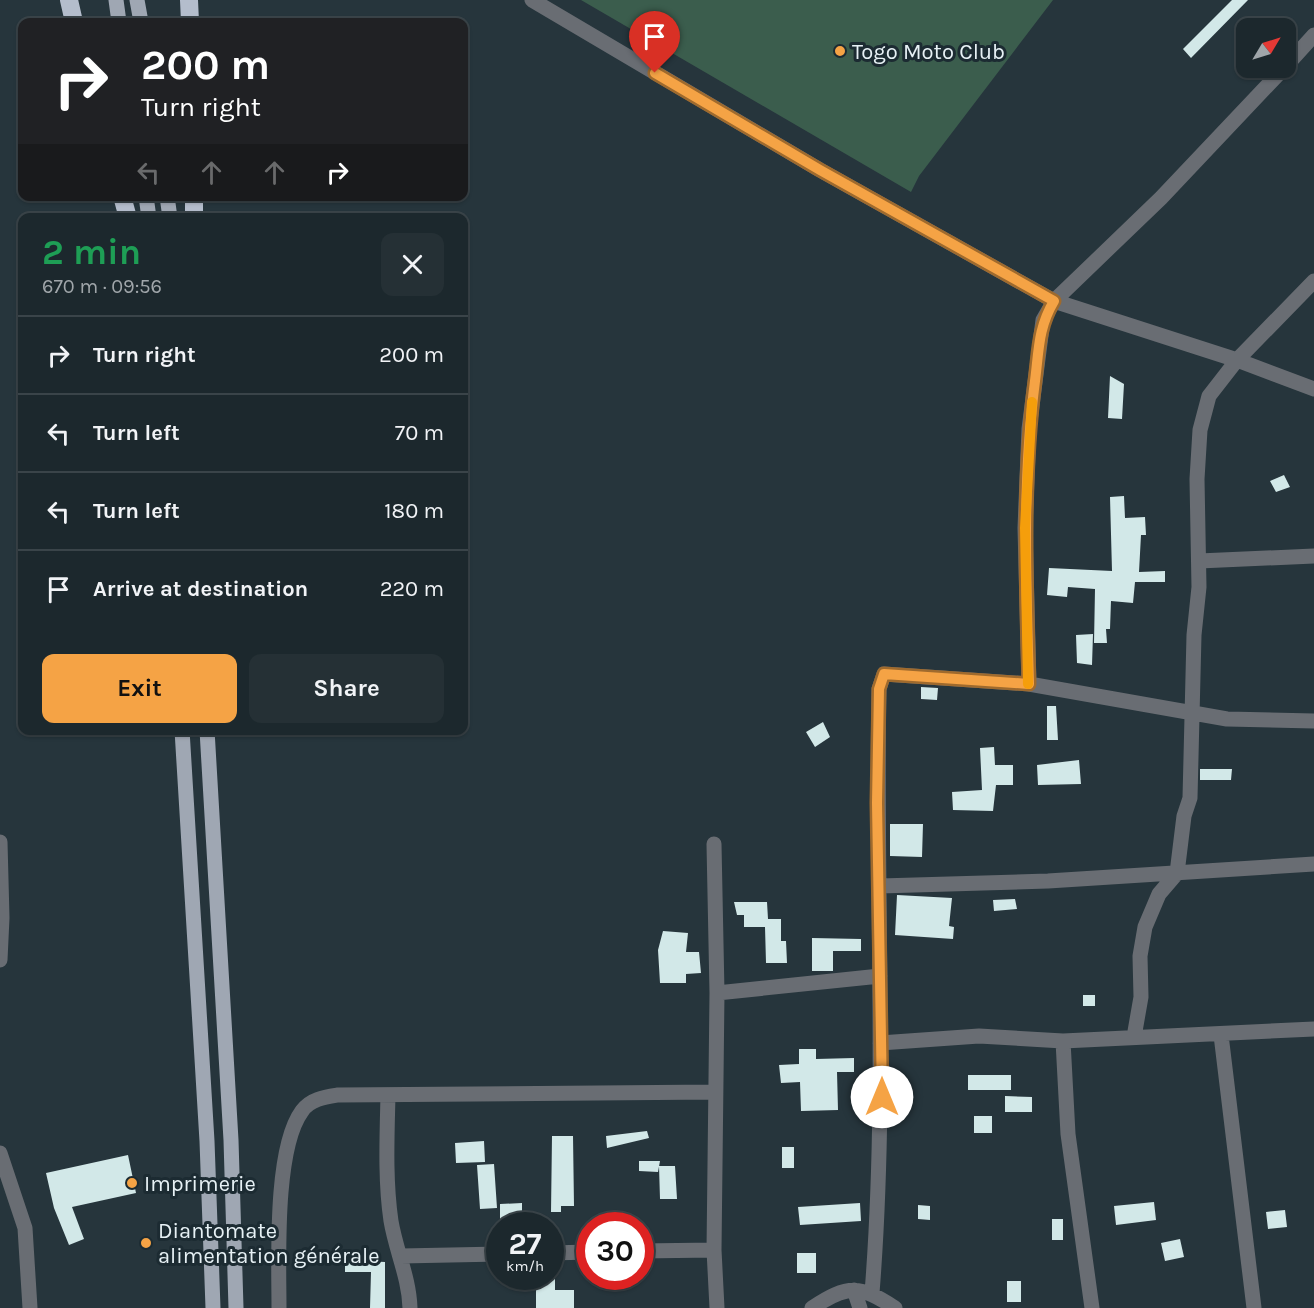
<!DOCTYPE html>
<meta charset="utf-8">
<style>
:root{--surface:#1c282d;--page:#253035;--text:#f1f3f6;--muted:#a0a6aa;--line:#3a4449;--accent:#f5a345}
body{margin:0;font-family:Karla,sans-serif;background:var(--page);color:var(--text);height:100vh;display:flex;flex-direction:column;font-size:22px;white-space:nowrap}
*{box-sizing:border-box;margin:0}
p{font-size:20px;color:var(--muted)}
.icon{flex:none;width:33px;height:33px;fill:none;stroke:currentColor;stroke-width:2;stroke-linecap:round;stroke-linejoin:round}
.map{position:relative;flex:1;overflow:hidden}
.details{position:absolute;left:18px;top:213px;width:450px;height:522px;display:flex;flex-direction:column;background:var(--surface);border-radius:12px;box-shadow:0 2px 4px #0004,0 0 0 2px var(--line)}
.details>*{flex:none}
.hud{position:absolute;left:18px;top:18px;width:450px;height:183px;border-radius:12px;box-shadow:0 2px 4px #0004,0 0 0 2px var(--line);background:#202124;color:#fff;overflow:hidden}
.needle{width:39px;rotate:52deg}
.tools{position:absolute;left:1236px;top:18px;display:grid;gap:12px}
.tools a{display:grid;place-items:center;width:60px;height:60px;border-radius:12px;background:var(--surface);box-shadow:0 2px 4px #0004,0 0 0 2px var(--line);font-size:30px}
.speed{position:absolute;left:486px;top:1212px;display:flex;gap:12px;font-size:30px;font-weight:700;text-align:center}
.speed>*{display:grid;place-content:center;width:78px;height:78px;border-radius:50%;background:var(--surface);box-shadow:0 2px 4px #0004,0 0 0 2px var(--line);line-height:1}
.speed small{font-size:15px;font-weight:400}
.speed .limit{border:9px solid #d22;background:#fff;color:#111}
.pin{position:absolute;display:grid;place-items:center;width:51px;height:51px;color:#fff;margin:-62px -26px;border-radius:50% 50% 50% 0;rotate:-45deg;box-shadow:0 0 6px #0007}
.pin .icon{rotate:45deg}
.me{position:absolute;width:66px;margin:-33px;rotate:0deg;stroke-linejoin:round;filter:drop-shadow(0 0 4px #0008)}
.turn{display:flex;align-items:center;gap:21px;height:126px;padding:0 24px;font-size:27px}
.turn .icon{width:78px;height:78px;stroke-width:2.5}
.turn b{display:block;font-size:42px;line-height:51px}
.lanes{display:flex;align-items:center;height:57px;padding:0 24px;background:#0003;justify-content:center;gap:30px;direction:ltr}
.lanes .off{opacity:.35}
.round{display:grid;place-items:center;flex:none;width:63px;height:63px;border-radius:12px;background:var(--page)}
.headline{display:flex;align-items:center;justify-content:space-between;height:102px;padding:0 24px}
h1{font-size:36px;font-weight:700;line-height:45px;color:#1e9e55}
.action{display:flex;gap:12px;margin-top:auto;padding:12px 24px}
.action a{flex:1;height:69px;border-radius:12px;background:var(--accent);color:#111;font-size:24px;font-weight:700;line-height:69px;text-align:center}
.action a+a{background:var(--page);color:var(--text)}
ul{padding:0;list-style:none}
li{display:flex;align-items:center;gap:18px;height:78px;padding:0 24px;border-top:2px solid var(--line)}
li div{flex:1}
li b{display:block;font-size:22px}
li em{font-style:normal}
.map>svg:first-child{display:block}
</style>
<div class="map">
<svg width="1314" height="1308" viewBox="0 0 1314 1308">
<rect width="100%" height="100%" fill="#26353c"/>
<path fill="#3b5d4d" d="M581,0h472l-134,176 -8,16z"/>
<path fill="#d2e8e8" d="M1232,0h16l-57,58 -8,-9z
M1110,376l14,8 -2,35 -14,-1z
M1284,475l6,12 -14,5 -6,-11z
M1124,496l1,22 20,-1 1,18h-5l-2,37 26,-1v11h-30l-2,21 -22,-2 -1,28h-4l1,14h-13l1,-54 -27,-2 -1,10 -20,-2 2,-27 63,3 -2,-74z
M1093,634l-1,31 -15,-2 -1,-28z
M921,687l17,1 -1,12 -16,-1z
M1047,706h9l2,34h-11z
M823,722l7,15 -15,10 -9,-15z
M994,747l1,18h18v20h-17l-3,26 -40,-1 -1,-18 30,-2 -2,-42z
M1079,760l2,24 -43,1 -1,-20z
M1200,769h32l-1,11h-31z
M890,824h33l-1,33 -32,-1z
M897,895l55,3 -3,28 5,1 -1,12 -58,-4z
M1015,899l2,10 -23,2 -1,-11z
M734,902h33l1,17h13v22h5l1,22h-21l-1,-36h-21v-12h-7z
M663,931l25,2 -2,19h13l2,21 -15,1v9h-26l-2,-33z
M812,938l49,1v12h-28v20h-21z
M1083,995h12v11h-12z
M799,1049h17v10l38,-1v14h-17l1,38 -37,1 -1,-29 -19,1 -2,-18 20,-1z
M968,1075h43v15h-43z
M1005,1096l27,1v15h-27z
M974,1116h18v17h-18z
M647,1131l2,7 -42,10 -1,-12z
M552,1136h21l1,70h-13v6h-10z
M484,1141l1,21 -29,1 -1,-20z
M782,1147h12v21h-12z
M128,1155l8,38 -64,14 12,32 -15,6 -15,-37 -8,-35z
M639,1161h21l-2,11 -19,-1z
M494,1164l3,44 -17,1 -3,-44z
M659,1166h16l2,33h-17z
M1154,1202l2,18 -40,5 -2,-19z
M522,1203v23h-22v-22z
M860,1203l1,18 -61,4 -2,-18z
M918,1205l12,1v14l-12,-1z
M1285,1210l2,17 -19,2 -2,-17z
M1052,1219h11v21h-11z
M1180,1239l4,18 -19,4 -4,-18z
M797,1253h19v20h-19z
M345,1260l40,2v46h-15l1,-36h-26z
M555,1277v13h19v18h-38v-30z
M1007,1281h14v21h-14z"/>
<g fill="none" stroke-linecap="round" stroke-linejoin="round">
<path stroke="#696d73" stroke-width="15" d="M532,0l288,170 234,131 183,59 77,29
M1286,66l28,-31
M1199,561l115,-5
M1029,684l-4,-156 4,-99 14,-109 11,-19 107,-103 123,-130
M0,842l2,76 -2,42
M714,844l3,149 -3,257 3,58
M880,886l168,-5 266,-17
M717,993l163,-17
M1221,1035l33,273
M1134,1037l7,-40 -1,-41 5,-29 14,-33 18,-21 7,-57 6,-18 4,-163 5,-48 -2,-108 3,-49 9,-34 28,-36 77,-79
M1063,1041l5,93 24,174
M880,1043l99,-7 84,5 251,-12
M388,1095c-1,42 -3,85 3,126 5,30 18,56 19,87
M0,1153l25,75 5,80
M640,1251l74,-1
M550,1253l40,-1
M401,1256l99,-2
M854,1290l6,18
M872,1293c16,-202 3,-402 7,-604l5,-15 145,10 198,35 87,2
M279,1308c0,-47 -5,-159 23,-197 8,-12 23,-14 36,-16l377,-3
M812,1308c36,-24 48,-23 83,0"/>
<path stroke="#9fa7b3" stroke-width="15" d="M116,0l3,22
M137,0l4,22
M146,196l3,22
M167,196l3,22
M182,730l25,411 6,167
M207,730l24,410 5,168"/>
<path stroke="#b4bdcc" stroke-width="18" d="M69,0l5,22
M189,0l1,22
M122,196l6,22
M194,196v22"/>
</g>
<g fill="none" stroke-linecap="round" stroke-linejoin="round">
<g stroke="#9f6a2d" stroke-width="15">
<path id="route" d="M655,73l165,97 234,131c-16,27 -15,49 -19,80 -13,100 -9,201 -6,303l-145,-10 -5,15 -2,114 5,294"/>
</g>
<use href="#route" stroke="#f5a345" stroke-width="10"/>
<path stroke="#f59e0b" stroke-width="10" d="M1028,684l-3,-156 7,-126"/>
</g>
<g fill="#f5a345" stroke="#1c2b32" stroke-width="2">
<circle cx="840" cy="51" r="6"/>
<circle cx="132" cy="1183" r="6"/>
<circle cx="146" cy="1243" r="6"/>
</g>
<g text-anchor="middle" stroke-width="6" stroke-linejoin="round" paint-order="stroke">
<g font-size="22" fill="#e7f1f5" stroke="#1c2b32" text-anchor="start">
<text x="852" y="59">Togo Moto Club</text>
<text x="144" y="1191">Imprimerie</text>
<text x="158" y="1238">Diantomate<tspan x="158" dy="25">alimentation générale</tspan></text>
</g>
</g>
</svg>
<div class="tools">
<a><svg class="needle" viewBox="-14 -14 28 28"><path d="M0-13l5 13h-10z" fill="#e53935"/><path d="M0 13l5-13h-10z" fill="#a0a6aa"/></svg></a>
</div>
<div class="speed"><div>27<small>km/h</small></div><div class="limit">30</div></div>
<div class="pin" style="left:655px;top:73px;background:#d93025"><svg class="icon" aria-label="arrive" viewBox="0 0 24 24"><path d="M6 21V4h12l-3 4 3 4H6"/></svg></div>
<svg class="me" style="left:882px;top:1097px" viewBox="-20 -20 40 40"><circle r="19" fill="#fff"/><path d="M0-13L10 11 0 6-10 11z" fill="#f5a345"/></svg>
<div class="hud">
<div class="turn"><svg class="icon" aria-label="right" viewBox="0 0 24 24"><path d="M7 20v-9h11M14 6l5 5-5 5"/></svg><div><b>200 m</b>Turn right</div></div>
<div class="lanes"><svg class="icon off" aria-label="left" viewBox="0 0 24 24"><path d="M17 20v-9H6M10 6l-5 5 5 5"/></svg><svg class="icon off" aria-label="ahead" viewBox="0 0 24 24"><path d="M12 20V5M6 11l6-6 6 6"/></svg><svg class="icon off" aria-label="ahead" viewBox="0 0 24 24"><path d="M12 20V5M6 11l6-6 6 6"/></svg><svg class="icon" aria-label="right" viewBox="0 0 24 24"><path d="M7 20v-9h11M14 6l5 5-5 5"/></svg></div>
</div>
<section class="details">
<div class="headline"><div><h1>2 min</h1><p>670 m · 09:56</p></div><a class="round"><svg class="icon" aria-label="close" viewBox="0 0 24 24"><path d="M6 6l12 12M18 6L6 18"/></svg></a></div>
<ul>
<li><svg class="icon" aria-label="right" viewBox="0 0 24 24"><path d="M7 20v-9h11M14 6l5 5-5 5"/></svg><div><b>Turn right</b></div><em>200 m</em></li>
<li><svg class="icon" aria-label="left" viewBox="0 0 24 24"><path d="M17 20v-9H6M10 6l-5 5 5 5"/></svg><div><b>Turn left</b></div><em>70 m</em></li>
<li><svg class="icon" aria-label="left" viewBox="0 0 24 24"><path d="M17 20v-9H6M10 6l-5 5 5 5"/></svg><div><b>Turn left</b></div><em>180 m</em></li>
<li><svg class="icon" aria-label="arrive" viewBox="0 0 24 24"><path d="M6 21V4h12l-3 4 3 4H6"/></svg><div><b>Arrive at destination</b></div><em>220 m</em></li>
</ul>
<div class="action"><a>Exit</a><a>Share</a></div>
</section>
</div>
